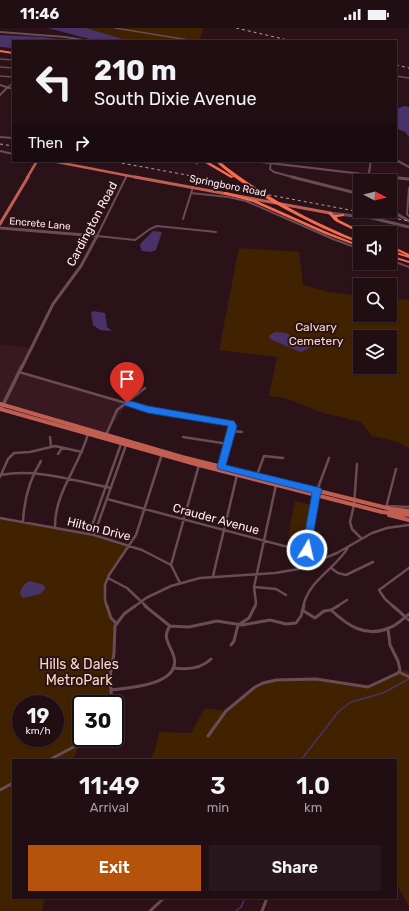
<!DOCTYPE html>
<style>
:root{--surface:#200e13;--page:#28171c;--text:#f1f3f6;--muted:#a29ca0;--line:#3d2e33;--accent:#b45309}
body{margin:0;font-family:Rubik,sans-serif;background:var(--page);color:var(--text);height:100vh;display:flex;flex-direction:column;font-size:15px;white-space:nowrap}
*{box-sizing:border-box;margin:0}
p{font-size:13px;color:var(--muted)}
.icon{flex:none;width:22px;height:22px;fill:none;stroke:currentColor;stroke-width:2;stroke-linecap:round;stroke-linejoin:round}
.map{position:relative;flex:1;overflow:hidden}
.drawer{position:absolute;left:12px;top:731px;width:385px;height:140px;display:flex;flex-direction:column;background:var(--surface);border-radius:0px;box-shadow:0 1px 3px #0004,0 0 0 1px var(--line)}
.drawer>*{flex:none}
.banner{position:absolute;left:12px;top:12px;width:385px;height:122px;border-radius:0px;box-shadow:0 1px 3px #0004,0 0 0 1px var(--line);background:#200e13;color:var(--text);overflow:hidden}
.needle{width:26px;rotate:97deg}
.fabs{position:absolute;left:353px;top:146px;display:grid;gap:8px}
.fabs a{display:grid;place-items:center;width:44px;height:44px;border-radius:0px;background:var(--surface);box-shadow:0 1px 3px #0004,0 0 0 1px var(--line);font-size:20px}
.speed{position:absolute;left:12px;top:667px;display:flex;gap:8px;font-size:20px;font-weight:700;text-align:center}
.speed>*{display:grid;place-content:center;width:52px;height:52px;border-radius:50%;background:var(--surface);box-shadow:0 1px 3px #0004,0 0 0 1px var(--line);line-height:1}
.speed small{font-size:10px;font-weight:400}
.speed .limit{border:2px solid #111;border-radius:6px;background:#fff;color:#111}
.pin{position:absolute;display:grid;place-items:center;width:34px;height:34px;color:#fff;margin:-41px -17px;border-radius:50% 50% 50% 0;rotate:-45deg;box-shadow:0 0 4px #0007}
.pin .icon{rotate:45deg}
.me{position:absolute;width:44px;margin:-22px;rotate:9deg;stroke-linejoin:round;filter:drop-shadow(0 0 3px #0008)}
.turn{display:flex;align-items:center;gap:14px;height:84px;padding:0 16px;font-size:18px}
.turn .icon{width:52px;height:52px;stroke-width:2.5}
.turn b{display:block;font-size:28px;line-height:34px}
.then{display:flex;align-items:center;height:38px;padding:0 16px;background:#0003;gap:8px;font-size:15px}
.eta{display:flex;justify-content:space-evenly;align-items:center;height:68px;text-align:center}
.eta b{font-size:24px;font-weight:600;line-height:28px}
.button{display:flex;gap:8px;margin-top:auto;padding:8px 16px}
.button a{flex:1;height:46px;border-radius:0px;background:var(--accent);color:#fff;font-size:16px;font-weight:600;line-height:46px;text-align:center}
.button a+a{background:var(--page);color:var(--text)}
.status{display:flex;justify-content:space-between;align-items:center;height:28px;padding:0 20px;background:var(--surface);direction:ltr}
.status svg{height:11px;fill:currentColor}
.map>svg:first-child{display:block}
</style>
<div class="status"><b>11:46</b><svg viewBox="0 0 49 12"><path d="M0 12V9h3v3zM5 12V6h3v6zM10 12V3h3v9zM15 12V0h3v12zM26 1h20v11H26zM47 4h2v5h-2z"/></svg></div>
<div class="map">
<svg width="409" height="883" viewBox="0 0 409 883">
<rect width="100%" height="100%" fill="#2b1219"/>
<path fill="#381922" d="M0,316l30,4 -12,24 109,31 -21,32 -106,-31z"/>
<path fill="#402201" fill-rule="evenodd" d="M86,0h118l-5,13h-19l-12,-2 -2,2h-36z
M239,220l60,4 4,33 26,7 31,4v19h30v-17l19,2v148l-14,-7 -23,-5 -11,-14 -41,-10 -35,-14 -16,-2 8,-39 -58,-7zM360,309h30v30h-30z
M295,473l17,4 -5,37 -19,-5z
M0,490l94,17 36,11 -21,29 -5,18 7,25 5,5 -1,20 -5,30 2,31h-31v34h5l-5,5 -9,17h-59v138h32l-3,13h-42zM21,676h34v34h-34z
M400,642l9,1v235l-13,-23v-123h-246l5,-10 4,-18 32,1 14,-25 21,3 24,-20 20,-10 46,-2 52,8z"/>
<path fill="#483267" d="M48,0h38l44,13h-33z
M0,7l43,2 28,4h-58v7l-13,-1z
M404,78l5,1v30l-4,-5 -9,-4v-19z
M153,203l9,1 -6,18 -5,2 -9,-1 -2,-5 1,-3z
M93,283l12,2 2,14 5,4 -12,-1 -7,-5 -2,-12z
M275,304l11,1 19,10 13,1 -17,8 -29,-12 -3,-3 1,-2z
M30,553l14,4 1,4 -5,5 -17,4 -3,-4c2,-7 3,-10 10,-13z"/>
<g fill="none" stroke-linecap="round" stroke-linejoin="round">
<path stroke="#483267" stroke-width="1.5" d="M301,732l38,-49 12,-9 32,-9 26,-14
M236,883l5,-4 4,-9"/>
<path stroke="#6b4c54" stroke-width="1.5" d="M115,0l80,13
M0,31l13,1
M0,39l13,1
M0,48l13,1
M396,48l13,2
M8,59l5,-4
M196,133l1,3
M126,150l1,-3"/>
<path stroke="#6b4c54" stroke-width="2" d="M126,149l-29,59 38,4 15,-11 7,-3 59,6
M409,160l-2,26 2,2
M191,165l37,4 18,4 87,38 27,10
M183,191l10,-32
M390,232l19,7"/>
<path stroke="#6b4c54" stroke-width="2.5" d="M19,344l124,36 88,15 2,3 -12,41
M232,403l10,1
M106,407l11,-25 28,-22
M50,409l1,10
M183,409l45,7
M58,426l4,-6
M357,436l-3,41 -4,17 2,7 9,9
M0,447c37,-7 75,6 111,13
M257,447l7,-19 19,2
M0,449l8,-18 6,-6 16,-1 25,-6 27,6
M107,471l196,52 14,11
M387,478l22,1
M386,480l10,-39
M0,490l94,17 48,15 29,15 9,18
M23,494c1,-22 6,-42 18,-61
M55,500c-1,-35 24,-61 33,-94
M89,506l32,-90
M94,507l32,-90
M306,525l9,-57 14,-38
M171,537l28,-100
M331,540l7,5 8,2 27,-13
M213,548l24,-101
M108,550l19,10 20,19
M254,559l22,2 10,6
M107,579l-2,-7v-15l4,-10 27,-40 26,-81
M134,579l12,-9 25,-12 29,-8 75,-5 24,-4 38,-16 35,-20 15,-5 22,-3
M255,579l1,-4 -2,-16 22,-102
M303,579c6,-28 33,-38 46,-61
M336,579l11,-7
M394,579l-9,-8 -6,-9 30,-22"/>
<path stroke="#6b4c54" stroke-width="3" d="M107,578l4,12 5,5
M145,578l25,20
M393,578l16,14
M302,582l13,8 9,-7 7,-1c17,16 35,28 58,18 7,-2 14,-9 20,-14
M331,582l7,-4
M231,617l3,-4 4,-16 11,-7 6,-12
M173,640c14,2 28,1 38,-9
M399,644l10,5
M111,662c18,-2 70,-5 63,-33 -3,-12 -13,-19 -4,-31l19,1 28,-6 25,4 28,-5 16,4 10,-1 5,-7 3,-10
M112,676l-2,-27 4,-24 1,-27 9,-12 11,-8
M208,708l18,-25 29,-24 8,-4 13,-3 40,-1 52,8 30,-14 2,-3 -2,-9 -8,-16 -2,-16
M49,732l32,-17 5,-5
M0,762l13,-7
M150,883l14,-13
M262,883l5,-13"/>
<path stroke="#6b4c54" stroke-width="2" d="M0,4l65,5 25,4
M0,57l13,4
M0,67l8,-8
M0,109l13,1
M0,123l13,3
M396,132l13,7
M253,133l143,17
M271,133l-1,8 4,3 22,6
M368,150l3,-17"/>
<path stroke="#6b4c54" stroke-width="3" d="M292,149l68,17
M388,149l21,2
M367,153l1,-4
M390,182l19,11
M330,185l42,5 37,9
M0,200l97,8 -16,30 -28,38 -31,63"/>
<path stroke="#6b4c54" stroke-width="3.5" d="M2,379l20,-41"/>
<path stroke="#c05f51" stroke-width="2.5" d="M52,133l88,17
M27,150l10,-17"/>
<path stroke="#c05f51" stroke-width="3" d="M135,149l195,36
M0,196l28,-47"/>
<path stroke="#c05f51" stroke-width="4" d="M0,376l182,53 209,52 18,2
M0,381l199,56 183,47 27,3
M389,487l20,5"/>
<path fill="#f86b4f" fill-rule="evenodd" d="M0,22l13,2v2l-13,-2z
M202,133h5l27,16 -3,1z
M215,133h4c44,35 89,59 141,80v2c-17,-5 -33,-13 -48,-20 -33,-16 -70,-37 -97,-62z
M224,164h2l29,8 72,32 33,13v2l-35,-13 -72,-32 -29,-8z
M329,184h2l3,3 10,-1v2l-7,1v1l2,2 26,13h-5l-23,-11 -3,-2 -6,-7z
M390,217l19,9v4l-19,-6v-2l16,5 -16,-8z
M390,227l19,6v2l-19,-6z"/>
<path stroke="#b39ea3" stroke-width="1" stroke-dasharray="3 3" stroke-linecap="butt" d="M236,0l56,13
M396,37l13,3
M0,116l13,2
M110,133l77,14 77,19 145,27"/>
</g>
<path fill="#1a73e8" stroke="#114b97" d="M127,372l21,6 86,15 3,5 -11,39 95,23 1,3 -2,5 -10,57h-7l-1,-3 10,-57 -94,-24 -1,-2 11,-41 -80,-13 -24,-8 -1,-2z"/>
<g text-anchor="middle" stroke-width="4" stroke-linejoin="round" paint-order="stroke">
<g font-size="10" fill="#feebef" stroke="#2b1219">
<text transform="translate(228 157) rotate(11)" y="4">Springboro Road</text>
<text transform="translate(40 195) rotate(5)" y="4">Encrete Lane</text>
</g>
<g font-size="12" fill="#feebef" stroke="#2b1219">
<text transform="translate(92 196) rotate(-62)" y="4">Cardington Road</text>
<text transform="translate(216 491) rotate(15)" y="4">Crauder Avenue</text>
<text transform="translate(99 501) rotate(14)" y="4">Hilton Drive</text>
</g>
<g font-size="12" fill="#f8dac0" stroke="#2b1219">
<text x="316" y="303">Calvary<tspan x="316" dy="14">Cemetery</tspan></text>
</g>
<g font-size="14" fill="#f8dac0" stroke="#2b1219">
<text x="79" y="641">Hills &amp; Dales<tspan x="79" dy="16">MetroPark</tspan></text>
</g>
</g>
</svg>
<div class="fabs">
<a><svg class="needle" viewBox="-14 -14 28 28"><path d="M0-13l5 13h-10z" fill="#e53935"/><path d="M0 13l5-13h-10z" fill="#a29ca0"/></svg></a>
<a><svg class="icon" aria-label="sound" viewBox="0 0 24 24"><path d="M4 9h4l5-4v14l-5-4H4zM17 9q2 3 0 6"/></svg></a>
<a><svg class="icon" aria-label="search" viewBox="0 0 24 24"><circle cx="10" cy="10" r="6"/><path d="M15 15l6 6"/></svg></a>
<a><svg class="icon" aria-label="layers" viewBox="0 0 24 24"><path d="M12 4l9 5-9 5-9-5zM3 14l9 5 9-5"/></svg></a>
</div>
<div class="speed"><div>19<small>km/h</small></div><div class="limit">30</div></div>
<div class="pin" style="left:127px;top:375px;background:#d93025"><svg class="icon" aria-label="arrive" viewBox="0 0 24 24"><path d="M6 21V4h12l-3 4 3 4H6"/></svg></div>
<svg class="me" style="left:307px;top:522px" viewBox="-20 -20 40 40"><circle r="17" fill="#1a73e8" stroke="#fff" stroke-width="3"/><path d="M0-11L8 9 0 5-8 9z" fill="#fff"/></svg>
<div class="banner">
<div class="turn"><svg class="icon" aria-label="left" viewBox="0 0 24 24"><path d="M17 20v-9H6M10 6l-5 5 5 5"/></svg><div><b>210 m</b>South Dixie Avenue</div></div>
<div class="then">Then<svg class="icon" aria-label="right" viewBox="0 0 24 24"><path d="M7 20v-9h11M14 6l5 5-5 5"/></svg></div>
</div>
<section class="drawer">
<div class="eta">
<div><b>11:49</b><p>Arrival</p></div>
<div><b>3</b><p>min</p></div>
<div><b>1.0</b><p>km</p></div>
</div>
<div class="button"><a>Exit</a><a>Share</a></div>
</section>
</div>
